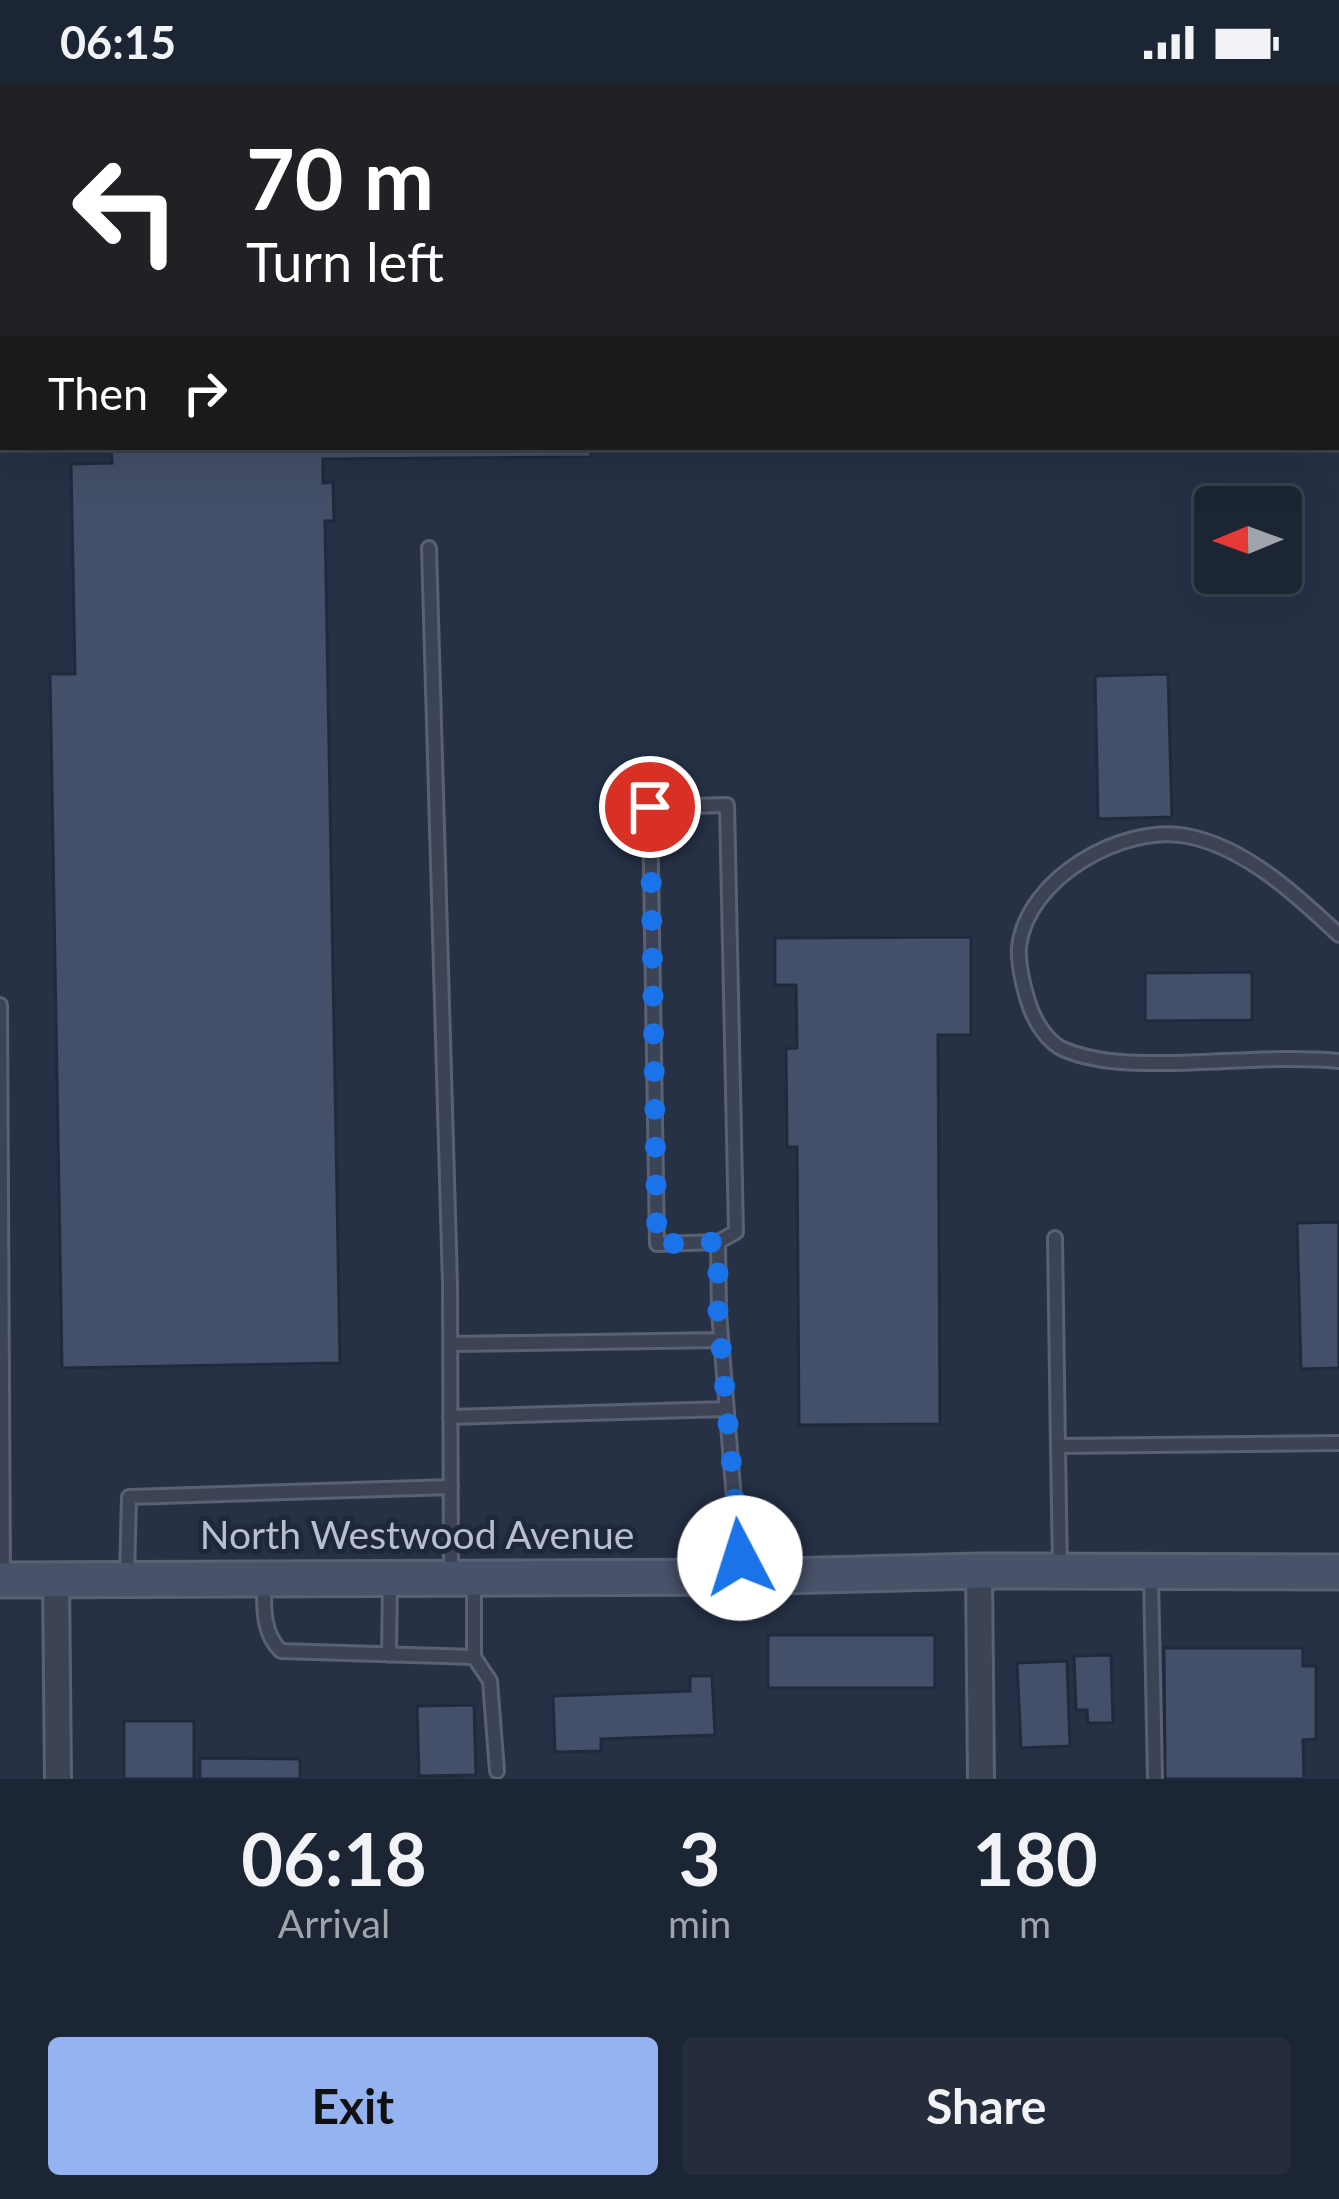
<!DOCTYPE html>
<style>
:root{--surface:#1c2534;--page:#252d3c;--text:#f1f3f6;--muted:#a0a5ac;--line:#3a424f;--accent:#95b2f1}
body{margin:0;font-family:Lato,sans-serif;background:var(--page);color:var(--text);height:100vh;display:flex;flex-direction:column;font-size:45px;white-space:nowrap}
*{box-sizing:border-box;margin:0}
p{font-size:39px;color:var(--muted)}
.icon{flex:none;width:66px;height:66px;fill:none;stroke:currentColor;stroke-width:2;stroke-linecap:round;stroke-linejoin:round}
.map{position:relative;height:1695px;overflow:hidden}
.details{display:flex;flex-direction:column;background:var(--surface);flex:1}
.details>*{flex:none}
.top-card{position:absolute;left:0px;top:0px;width:1341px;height:366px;box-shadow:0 12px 48px #0002,0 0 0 3px var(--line);background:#202124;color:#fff;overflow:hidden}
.needle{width:78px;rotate:269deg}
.buttons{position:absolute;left:1194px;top:402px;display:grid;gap:24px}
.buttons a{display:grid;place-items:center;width:108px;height:108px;border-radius:12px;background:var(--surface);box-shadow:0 12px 48px #0002,0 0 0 3px var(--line);font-size:60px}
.pin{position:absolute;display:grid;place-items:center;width:102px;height:102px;color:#fff;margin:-51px;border:6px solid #fff;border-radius:50%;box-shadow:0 3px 12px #0007}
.me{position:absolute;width:132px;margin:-66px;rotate:355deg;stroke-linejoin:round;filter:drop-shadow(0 0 9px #0008)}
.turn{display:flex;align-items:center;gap:42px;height:252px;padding:0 48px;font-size:54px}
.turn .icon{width:156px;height:156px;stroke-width:2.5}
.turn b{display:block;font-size:84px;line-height:102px}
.then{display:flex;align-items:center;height:114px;padding:0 48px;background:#0003;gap:24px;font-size:45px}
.eta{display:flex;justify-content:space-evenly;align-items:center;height:204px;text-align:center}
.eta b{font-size:72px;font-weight:700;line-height:84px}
.primary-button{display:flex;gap:24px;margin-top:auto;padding:24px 48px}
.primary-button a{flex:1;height:138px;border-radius:12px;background:var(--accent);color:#111;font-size:48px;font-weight:700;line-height:138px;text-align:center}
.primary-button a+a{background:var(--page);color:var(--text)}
.status{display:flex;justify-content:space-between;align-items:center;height:84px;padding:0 60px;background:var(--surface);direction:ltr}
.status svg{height:33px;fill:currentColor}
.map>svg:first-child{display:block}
</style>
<div class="status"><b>06:15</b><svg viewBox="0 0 49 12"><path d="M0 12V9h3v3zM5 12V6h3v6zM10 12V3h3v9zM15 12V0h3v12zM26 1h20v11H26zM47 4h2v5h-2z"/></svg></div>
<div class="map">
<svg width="1339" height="1695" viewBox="0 0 1339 1695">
<rect width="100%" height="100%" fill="#263146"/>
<path fill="#445069" stroke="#212a3d" stroke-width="3" d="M111,363h480v10l-268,2v24l10,-1 1,39h-9l15,842 -278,5 -12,-694h25l-4,-210 41,-1z
M1168,590l4,143 -74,2 -3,-143z
M971,853v98h-33l2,389 -141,1 -2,-278h-10l-1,-98 11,-1 -1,-63h-21v-47z
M1252,888v48l-107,1v-48z
M1339,1138v146l-38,1 -4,-146z
M768,1551h167v53h-167z
M1164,1564h139v18h13v73l-13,1 1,39h-139z
M1111,1571l2,68h-25l-1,-13h-11l-2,-54z
M1067,1577l3,85 -49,2 -4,-85z
M690,1592h22l3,59 -114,4v12l-46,1 -2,-56 137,-5z
M474,1621l2,70 -57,1 -2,-70z
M124,1637h70v58h-70z
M200,1674l100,1v20h-100z"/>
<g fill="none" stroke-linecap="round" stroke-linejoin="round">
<g stroke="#596172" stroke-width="18">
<path id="lane" d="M429,464l21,736 1,291
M1339,851c-41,-39 -94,-88 -152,-99 -65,-12 -160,42 -168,111 -1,18 4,38 9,54 5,18 19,42 37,49 34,14 73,13 109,13 54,-1 111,-7 165,-2
M0,921l3,574
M1055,1154l3,208
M718,1158l18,-10 -9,-427 -77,2 7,437 61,-2 1,70 21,263
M451,1260l270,-4
M450,1333l277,-8
M1060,1487l-2,-125 281,-3
M1151,1492l4,203
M127,1494l2,-81 322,-10
M264,1497c0,25 -2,52 17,70l193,6
M474,1499v74l16,24 7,90
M389,1571l1,-77"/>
</g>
<g stroke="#596172" stroke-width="30">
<path id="street" d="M1025,0l3,3
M1338,11h1
M979,1487l2,208
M56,1495l2,200"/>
</g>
<g stroke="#596172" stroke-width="39">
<path id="secondary" d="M0,1496l740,-3 239,-6 360,1"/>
</g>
<use href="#lane" stroke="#3b4355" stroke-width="12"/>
<use href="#street" stroke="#3b4355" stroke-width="24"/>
<use href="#secondary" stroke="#485269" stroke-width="33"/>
</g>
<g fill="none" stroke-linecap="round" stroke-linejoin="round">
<path stroke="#1a73e8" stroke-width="21" stroke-dasharray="0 37.8" d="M650,723l7,437 61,-2v70l22,246"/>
</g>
<g text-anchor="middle" stroke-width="10" stroke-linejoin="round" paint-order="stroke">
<g font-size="39" fill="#b8bfce" stroke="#1f283b">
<text x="417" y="1465">North Westwood Avenue</text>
</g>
</g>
</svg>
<div class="buttons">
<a><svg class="needle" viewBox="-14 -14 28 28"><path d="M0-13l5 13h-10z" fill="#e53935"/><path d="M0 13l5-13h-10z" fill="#a0a5ac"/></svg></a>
</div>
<div class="pin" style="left:650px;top:723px;background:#d93025"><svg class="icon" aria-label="arrive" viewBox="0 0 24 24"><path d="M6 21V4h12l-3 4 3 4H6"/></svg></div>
<svg class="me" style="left:740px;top:1474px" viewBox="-20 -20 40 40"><circle r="19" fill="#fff"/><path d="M0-13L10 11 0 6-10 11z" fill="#1a73e8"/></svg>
<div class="top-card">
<div class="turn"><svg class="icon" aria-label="left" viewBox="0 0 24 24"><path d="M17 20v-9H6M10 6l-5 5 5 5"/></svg><div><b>70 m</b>Turn left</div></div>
<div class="then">Then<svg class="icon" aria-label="right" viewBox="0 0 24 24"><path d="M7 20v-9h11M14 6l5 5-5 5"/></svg></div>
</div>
</div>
<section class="details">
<div class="eta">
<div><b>06:18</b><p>Arrival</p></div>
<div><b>3</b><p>min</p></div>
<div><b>180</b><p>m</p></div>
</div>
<div class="primary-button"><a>Exit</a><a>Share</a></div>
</section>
